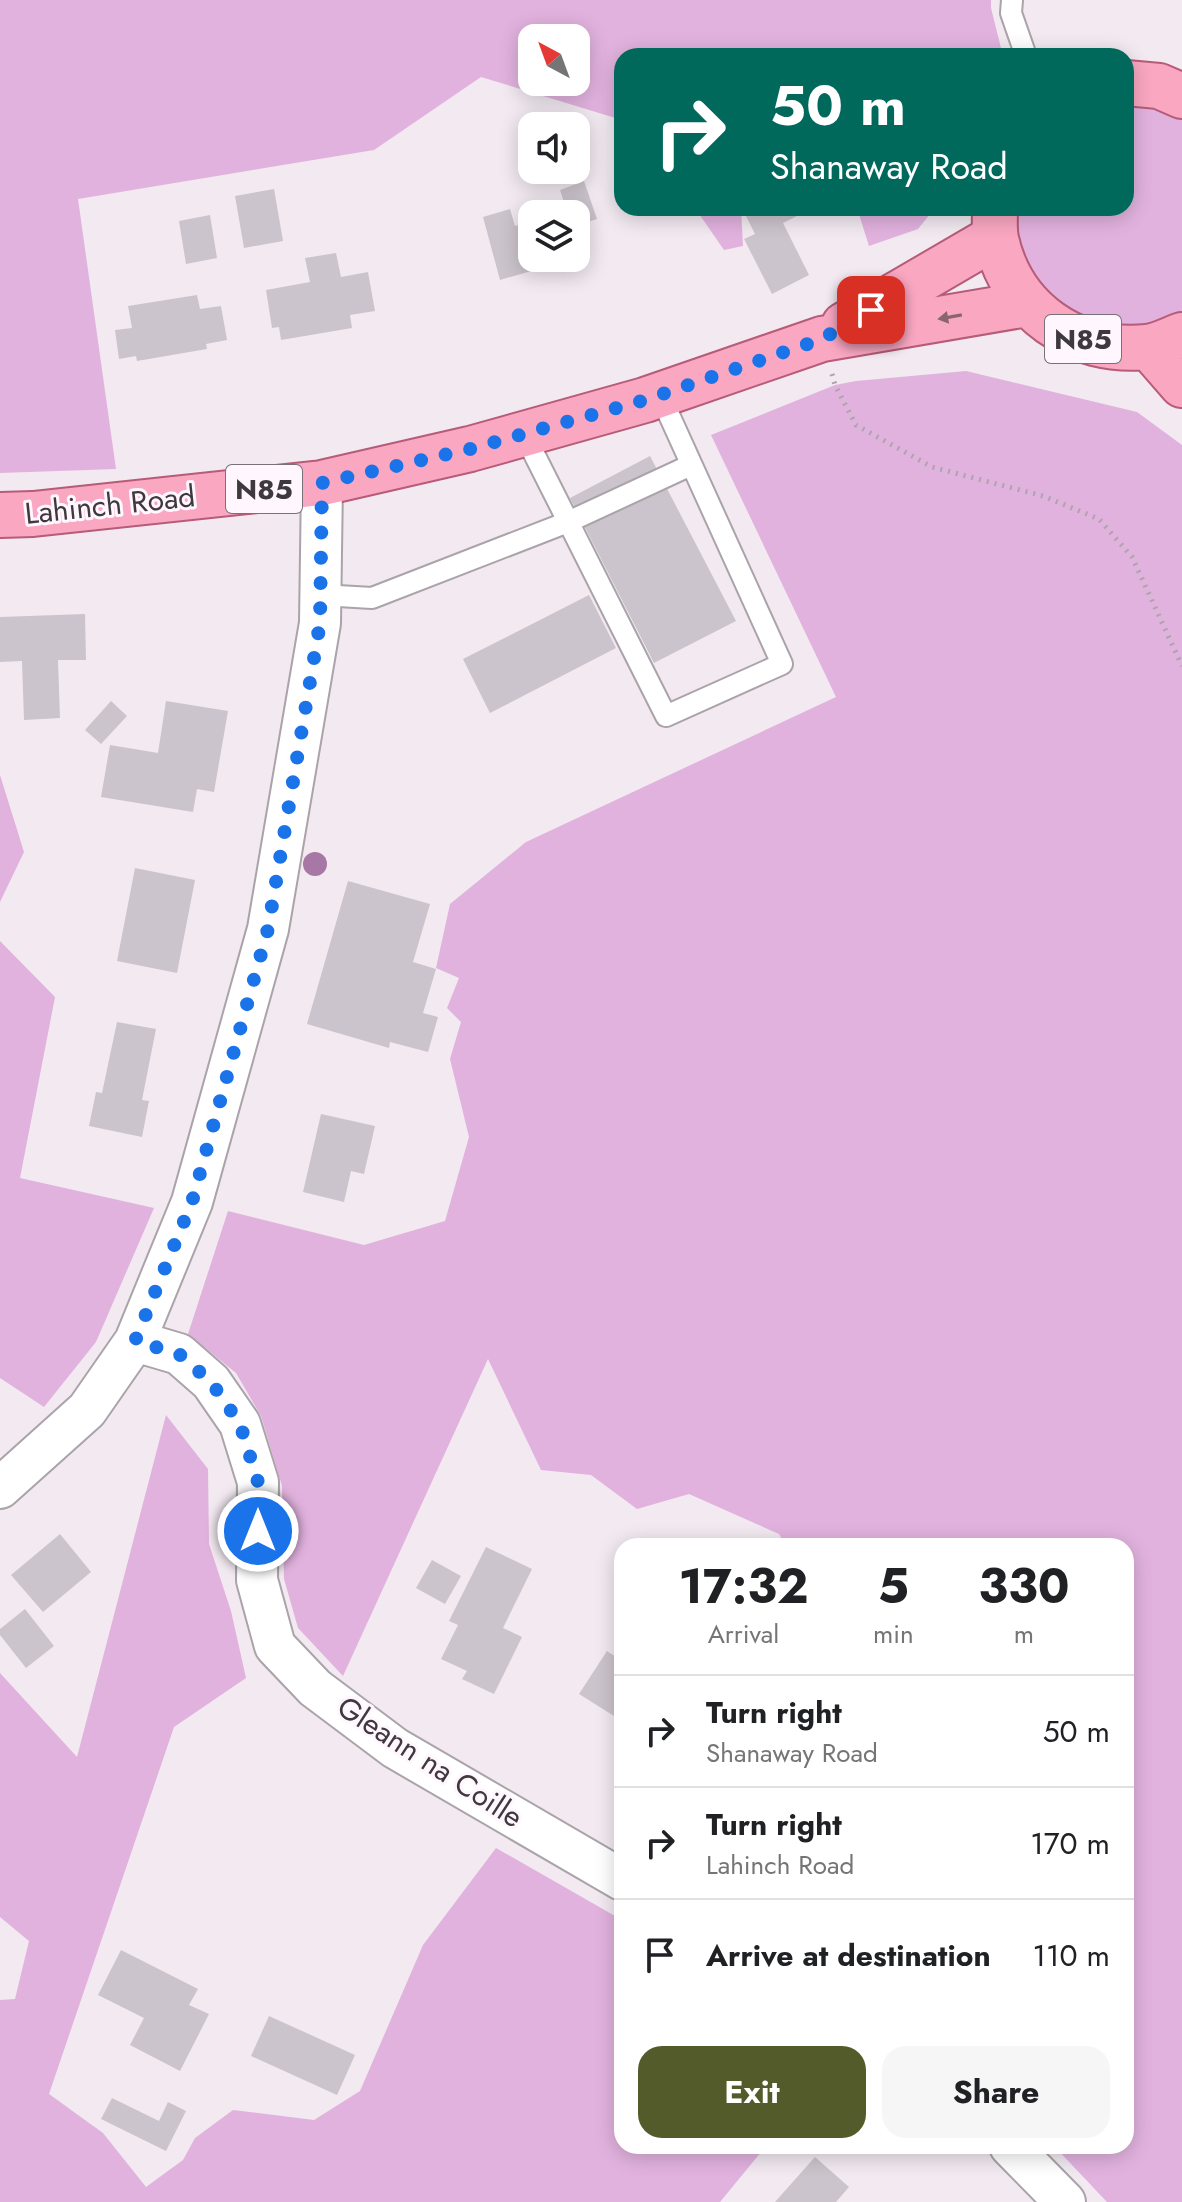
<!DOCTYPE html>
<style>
:root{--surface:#fff;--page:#f6f6f6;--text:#202124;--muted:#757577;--line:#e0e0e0;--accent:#545b2a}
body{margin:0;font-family:Jost,sans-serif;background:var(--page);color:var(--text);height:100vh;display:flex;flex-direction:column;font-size:30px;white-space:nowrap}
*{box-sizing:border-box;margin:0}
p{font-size:26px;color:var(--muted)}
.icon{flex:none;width:44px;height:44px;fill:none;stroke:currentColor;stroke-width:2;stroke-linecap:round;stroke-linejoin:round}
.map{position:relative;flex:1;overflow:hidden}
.panel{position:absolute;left:614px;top:1538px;width:520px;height:616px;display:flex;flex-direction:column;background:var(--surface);border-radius:24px;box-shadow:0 4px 20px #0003}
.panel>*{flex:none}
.guide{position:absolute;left:614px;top:48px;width:520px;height:168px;border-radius:24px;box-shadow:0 4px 20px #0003;background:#00695c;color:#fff;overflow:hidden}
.needle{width:52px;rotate:319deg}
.fabs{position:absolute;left:518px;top:24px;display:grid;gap:16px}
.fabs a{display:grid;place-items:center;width:72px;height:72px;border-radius:16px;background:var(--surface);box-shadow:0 4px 20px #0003;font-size:40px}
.pin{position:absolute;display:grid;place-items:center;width:68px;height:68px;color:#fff;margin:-34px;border-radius:16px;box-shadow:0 4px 12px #0006}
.me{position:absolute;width:88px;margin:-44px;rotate:0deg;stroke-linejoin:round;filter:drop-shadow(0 0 6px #0008)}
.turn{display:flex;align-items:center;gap:28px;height:168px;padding:0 24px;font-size:36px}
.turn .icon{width:104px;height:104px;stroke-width:2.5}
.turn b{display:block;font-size:56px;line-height:68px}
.eta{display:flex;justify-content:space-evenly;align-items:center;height:136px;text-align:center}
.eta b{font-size:48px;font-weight:700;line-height:56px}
.primary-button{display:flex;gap:16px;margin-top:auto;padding:16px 24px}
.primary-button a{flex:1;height:92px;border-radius:24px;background:var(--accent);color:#fff;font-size:32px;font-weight:700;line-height:92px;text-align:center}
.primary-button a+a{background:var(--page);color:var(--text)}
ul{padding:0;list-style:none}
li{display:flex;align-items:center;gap:24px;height:112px;padding:0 24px;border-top:2px solid var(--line)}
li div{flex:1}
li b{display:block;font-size:30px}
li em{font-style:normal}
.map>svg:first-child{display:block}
</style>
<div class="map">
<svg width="1182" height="2202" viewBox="0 0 1182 2202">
<rect width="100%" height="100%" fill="#f2e9f1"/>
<path fill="#e1b2de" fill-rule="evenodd" d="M0,0h991v8l12,48h-381v64l-141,-43 -107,73 -296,49 38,270 -116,4zM532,38h44v44h-44z
M1126,95l56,13v206l-17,7 -23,6 -49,-4 -43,-22 -30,-39 -10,-54h116z
M695,208h46l2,38 -19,4z
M857,208h78l-17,21 -49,17z
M966,371l171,41 45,33v1757h-75l-53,-56h72v-600h-340l-7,-12 -90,-40 -52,15 -46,-34 -50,-5 -53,-111 -145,317 -45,-48 -14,-49 -2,-93 -21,-70 -25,-43 -48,-39 40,-123 136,34 81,-24 24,-84 -19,-78 11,-37 -14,-14 12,-30 -23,-10 14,-64 76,-62 310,-145 -125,-262 124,-50 21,-4z
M0,775l24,77 -24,50z
M0,941l55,56 -35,181 134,30 -58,134 -52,65 -44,-29z
M166,1415l42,54 1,75 22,67 15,67 -72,49 -125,367 54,39 43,54 37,-27 12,-22 38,-28 81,10 46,-29 63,-146 73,-97 126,72v226h144l-46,56h-720v-202l15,-1 14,-58 -29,-24v-244l77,84z"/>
<path fill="#ccc4cc" d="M584,181l13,38 -21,7v-12h-8l-8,-24z
M274,189l9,52 -39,7 -9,-52z
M742,208h71l-30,15 26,52 -37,19 -28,-55 11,-5z
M510,209l5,17 17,-6v38l41,1 -73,21 -17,-63z
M210,215l7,43 -31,6 -7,-43z
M336,253l5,24 27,-5 7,39 -25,4 2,13 -71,12 -2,-13 -7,1 -6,-38 44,-8 -5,-24z
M197,295l3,14 21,-3 6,34 -21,4 1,5 -70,12 -1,-5 -17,3 -4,-29 17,-2 -4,-22z
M650,456l86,165 -82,42 -84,-165z
M589,595l27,53 -126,65 -27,-54z
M85,614l1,46h-28l2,58 -36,2 -2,-59 -22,1v-45z
M111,701l16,15 -26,28 -16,-14z
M166,701l62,10 -14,81 -17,-3 -4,23 -92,-15 9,-52 48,8z
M135,868l60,12 -18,93 -60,-12z
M348,881l82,23 -17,58 23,7 -13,44 15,4 -10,35 -38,-10 -1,6 -82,-24z
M117,1022l39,7 -14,71 7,1 -7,36 -53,-11 7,-34 6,1z
M321,1114l54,12 -11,48 -13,-3 -7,31 -41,-10z
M60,1534l31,38 -48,40 -32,-37z
M486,1547l46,22 -29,59 19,9 -28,57 -32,-15 5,-8 -26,-12 17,-34 -9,-4z
M432,1560l29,16 -16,28 -29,-16z
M25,1609l29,37 -28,22 -26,-33v-6z
M607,1651l15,10v60l-43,-27z
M121,1950l77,39 -9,16 20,9 -29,57 -50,-26 14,-27 -46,-23z
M269,2016l86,39 -18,40 -86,-39z
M112,2098l47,23 9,-19 18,9 -20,40 -65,-32z
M815,2157l34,30 -13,15h-61z"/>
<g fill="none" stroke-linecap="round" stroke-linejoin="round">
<g stroke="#aba3aa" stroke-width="24">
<path id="lane" d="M1012,0l-1,13 15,43
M524,434l142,282 116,-52 -122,-269
M321,595l51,3 196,-76 123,-57"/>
</g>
<g stroke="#aba3aa" stroke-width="44">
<path id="street" d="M135,1341l44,13 32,28 29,42 18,58 -1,98 18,66 40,42 80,60 227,132
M0,1488l87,-78 48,-69 57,-139 76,-273 52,-306 2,-140
M1010,2146l55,56"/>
</g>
<g stroke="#b65b78" stroke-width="48">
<path id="primary" d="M1126,83l33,3 23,10
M995,208c0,10 -1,21 1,31 16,72 78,115 151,108 11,-1 24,-8 35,-12
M844,325l151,-88
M1149,347l33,38
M0,515l33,-1 289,-31 148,-34 175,-49 177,-61 205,-35"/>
</g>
<path stroke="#aca5ab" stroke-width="5" stroke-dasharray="2 6" stroke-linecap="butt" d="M832,374l3,11 21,40 76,42 111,29 56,23 33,38 50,109"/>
<use href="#lane" stroke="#fff" stroke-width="20"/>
<use href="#street" stroke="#fff" stroke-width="40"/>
<use href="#primary" stroke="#faa7c2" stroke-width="44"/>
</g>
<circle fill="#a777a6" cx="315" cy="864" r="12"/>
<defs><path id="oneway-solid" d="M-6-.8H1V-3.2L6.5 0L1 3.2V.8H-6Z" transform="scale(2)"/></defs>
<use fill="#896572" href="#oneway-solid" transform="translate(950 317) rotate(170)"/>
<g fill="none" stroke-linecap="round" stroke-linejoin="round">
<path stroke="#1a73e8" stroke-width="14" stroke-dasharray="0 25.2" d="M258,1531v-49l-18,-58 -29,-42 -32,-28 -44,-13 57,-139 76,-273 52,-306 2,-140 148,-34 175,-49 177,-61 49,-29"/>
</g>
<g text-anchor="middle" stroke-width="6" stroke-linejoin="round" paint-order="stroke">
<g fill="#fff6fe" stroke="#777276" stroke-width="2">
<rect x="1045" y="315" width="76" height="48" rx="6"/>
<rect x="226" y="465" width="76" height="48" rx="6"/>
</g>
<g font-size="28" font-weight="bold" fill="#3d393c">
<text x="1083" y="349">N85</text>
<text x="264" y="499">N85</text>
</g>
<g font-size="30" fill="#3d393c" stroke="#fff6fe">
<text transform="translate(110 505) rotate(-6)" y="10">Lahinch Road</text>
<text transform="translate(430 1762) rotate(33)" y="10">Gleann na Coille</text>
</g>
</g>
</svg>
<div class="fabs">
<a><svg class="needle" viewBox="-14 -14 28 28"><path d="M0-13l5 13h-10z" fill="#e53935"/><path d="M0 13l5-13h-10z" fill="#757577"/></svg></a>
<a><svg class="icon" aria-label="sound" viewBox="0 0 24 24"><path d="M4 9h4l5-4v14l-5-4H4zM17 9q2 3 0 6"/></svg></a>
<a><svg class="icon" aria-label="layers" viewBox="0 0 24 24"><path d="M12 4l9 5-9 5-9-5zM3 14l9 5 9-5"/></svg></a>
</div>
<div class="pin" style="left:871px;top:310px;background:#d93025"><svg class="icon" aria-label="arrive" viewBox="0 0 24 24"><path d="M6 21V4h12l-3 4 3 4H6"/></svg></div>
<svg class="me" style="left:258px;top:1531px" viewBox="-20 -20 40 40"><circle r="17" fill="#1a73e8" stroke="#fff" stroke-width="3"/><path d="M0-11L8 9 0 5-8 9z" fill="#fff"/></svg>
<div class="guide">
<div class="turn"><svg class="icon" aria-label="right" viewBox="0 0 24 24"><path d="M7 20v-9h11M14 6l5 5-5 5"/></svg><div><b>50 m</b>Shanaway Road</div></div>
</div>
<section class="panel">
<div class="eta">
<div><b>17:32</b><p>Arrival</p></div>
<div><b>5</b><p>min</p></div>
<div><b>330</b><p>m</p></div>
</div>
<ul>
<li><svg class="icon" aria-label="right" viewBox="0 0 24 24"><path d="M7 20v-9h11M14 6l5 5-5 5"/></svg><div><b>Turn right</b><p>Shanaway Road</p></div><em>50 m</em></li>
<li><svg class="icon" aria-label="right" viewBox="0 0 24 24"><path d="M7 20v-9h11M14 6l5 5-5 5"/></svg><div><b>Turn right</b><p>Lahinch Road</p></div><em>170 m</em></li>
<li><svg class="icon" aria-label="arrive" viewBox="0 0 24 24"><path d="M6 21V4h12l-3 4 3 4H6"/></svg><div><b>Arrive at destination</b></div><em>110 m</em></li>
</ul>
<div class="primary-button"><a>Exit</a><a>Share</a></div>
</section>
</div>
